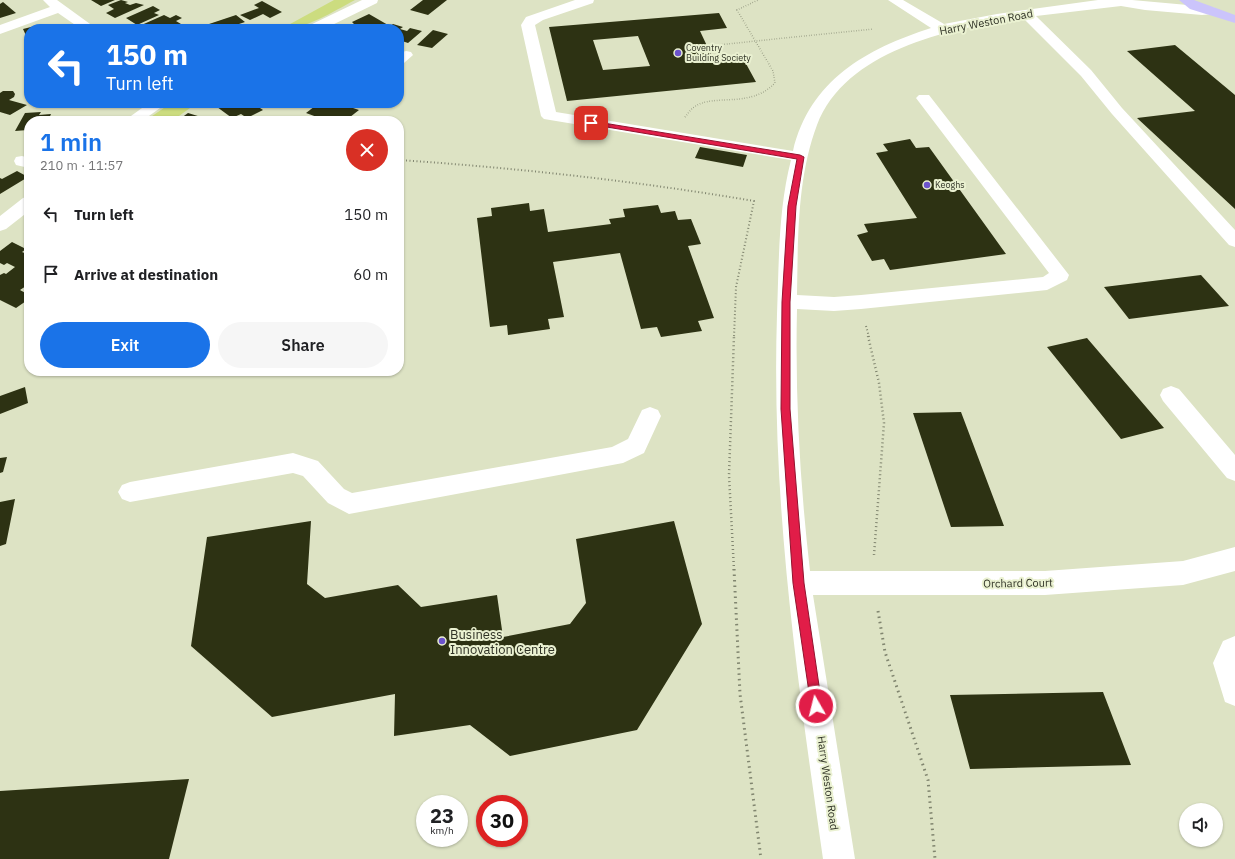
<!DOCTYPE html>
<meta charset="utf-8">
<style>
:root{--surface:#fff;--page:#f6f6f6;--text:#202124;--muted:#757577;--accent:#1a73e8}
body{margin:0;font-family:"IBM Plex Sans",sans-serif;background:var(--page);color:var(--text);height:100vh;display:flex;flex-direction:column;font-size:15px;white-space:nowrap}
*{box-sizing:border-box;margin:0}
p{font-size:13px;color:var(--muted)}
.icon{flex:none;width:22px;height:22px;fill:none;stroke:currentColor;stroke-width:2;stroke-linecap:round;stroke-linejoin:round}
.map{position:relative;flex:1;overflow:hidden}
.drawer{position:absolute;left:24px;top:116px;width:380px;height:260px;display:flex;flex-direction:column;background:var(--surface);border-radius:16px;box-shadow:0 1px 3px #0004}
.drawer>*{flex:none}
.top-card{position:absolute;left:24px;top:24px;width:380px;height:84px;border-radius:16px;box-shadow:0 1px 3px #0004;background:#1a73e8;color:#fff;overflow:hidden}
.tools{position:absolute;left:1179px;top:803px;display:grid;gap:8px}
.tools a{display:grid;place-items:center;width:44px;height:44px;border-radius:50%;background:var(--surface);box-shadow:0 1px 3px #0004;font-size:20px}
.speed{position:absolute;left:416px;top:795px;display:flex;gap:8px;font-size:20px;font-weight:700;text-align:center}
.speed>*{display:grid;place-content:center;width:52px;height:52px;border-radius:50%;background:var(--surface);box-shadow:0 1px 3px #0004;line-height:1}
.speed small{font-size:10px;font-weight:400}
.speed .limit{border:6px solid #d22;background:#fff;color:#111}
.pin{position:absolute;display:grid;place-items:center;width:34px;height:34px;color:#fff;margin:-17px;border-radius:8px;box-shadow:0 2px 6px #0006}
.me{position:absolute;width:44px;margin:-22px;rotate:352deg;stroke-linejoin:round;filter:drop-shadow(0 0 3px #0008)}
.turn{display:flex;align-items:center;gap:14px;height:84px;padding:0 16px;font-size:18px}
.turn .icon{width:52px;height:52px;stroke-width:2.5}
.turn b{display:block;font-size:28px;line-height:34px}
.round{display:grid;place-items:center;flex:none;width:42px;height:42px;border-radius:21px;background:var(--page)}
.head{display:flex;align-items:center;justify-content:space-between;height:68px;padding:0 16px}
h1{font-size:24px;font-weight:600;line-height:30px;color:var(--accent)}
.cta{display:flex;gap:8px;margin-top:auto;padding:8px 16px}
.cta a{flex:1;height:46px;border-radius:24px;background:var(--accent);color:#fff;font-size:16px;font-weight:600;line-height:46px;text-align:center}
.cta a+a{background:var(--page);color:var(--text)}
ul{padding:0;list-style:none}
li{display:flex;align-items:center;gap:12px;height:60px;padding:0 16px}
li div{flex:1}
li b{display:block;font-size:15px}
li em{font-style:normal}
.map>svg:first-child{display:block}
</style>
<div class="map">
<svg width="1235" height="859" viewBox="0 0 1235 859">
<rect width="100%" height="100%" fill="#dde3c4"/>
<path fill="#ccdc7f" d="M334,0h21c-23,12 -48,29 -74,29z
M171,103h26l-25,18h-27z"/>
<path fill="#2d3213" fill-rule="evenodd" d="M91,0h24l-14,6z
M121,0l7,2 -3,1 5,2 6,-2 8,2 -29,13 -9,-5 8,-4 -6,-4z
M423,0h24l-19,15 -18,-5z
M262,1l20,11 -12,6 -7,-4 -13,6 -10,-5 19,-7 -5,-3z
M3,2l13,11 -16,5v-14z
M153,6l7,4 -6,3 5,2 -22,10 -11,-7z
M719,13l8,15 -27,3 15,32 29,-3 12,22 -189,19 -18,-74zM638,36l12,30 -47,4 -10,-30z
M369,14l19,11 -9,4 -31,-1 7,-3 -3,-3z
M164,15l6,3 6,-3 6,3 -6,3 5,3 -12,5h-9l-4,-2 -5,2h-11l-3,-2z
M236,15l9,7 -15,5 2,2h-21l-5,-4z
M43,24l2,5h-16v13l-6,-13z
M393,24l10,3 -3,2 7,2 3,-3 12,3 -14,12 -9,-3v-11h-13z
M433,30l15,4 -16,14 -15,-3z
M1175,45l60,50v114l-98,-91 58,-7 -68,-60z
M3,91h10l2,3 -1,3 -5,3 18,5 -17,10 -10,-3v-19z
M216,103h44l1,1 -4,2 6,4 -16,8 -6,-4 -9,4 -19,-14z
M319,103h19l21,7 -14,11h-17l-22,-8z
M41,112l-2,3 12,-1 -3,7h-19v12h-3l2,-3 -13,1 10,-18z
M188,113l13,4 -5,4h-19z
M88,116l15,5h-22z
M910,139l6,9 13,-1 77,107 -116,16 -6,-11 -12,2 -15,-26 11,-3 -4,-8 53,-6 -41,-65 12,-2 -5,-7z
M700,147l47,8 -4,12 -48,-9z
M17,171l11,6 -28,17v-16l2,1z
M529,203l1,8 14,-2 4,23 63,-8 -2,-5 16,-2 -2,-8 35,-4 3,8 14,-2 3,9 13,-1 10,25 -13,2 26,72 -16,3 4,10 -41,6 -4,-10 -16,2 -21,-76 -67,9 11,55 -16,2 2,10 -42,6 -1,-10 -17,2 -13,-109 15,-2 -1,-8z
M12,242l14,7 -4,3 7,3v29l-9,6 9,5v4l-13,9 -16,-8v-25l4,-2 2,1 9,-7 -8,-4 -3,2 -4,-2v-12z
M1201,275l28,31 -100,13 -25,-32z
M1087,338l77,90 -43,11 -74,-92z
M25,387l3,16 -28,11v-18z
M961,412l43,114 -53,1 -38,-114z
M7,457l-4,15 -3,1v-15z
M15,499l-9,45 -6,2v-44z
M311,521l-4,63 18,14 73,-13 23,22 76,-12 6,42 67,-13 16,-21 -10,-64 98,-18 28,103 -65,106 -127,26 -40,-31 -76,11 1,-42 -123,23 -81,-71 16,-109z
M1103,692l28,73 -161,4 -20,-74z
M189,779l-20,80h-169v-68z"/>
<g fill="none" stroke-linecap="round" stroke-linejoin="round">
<path stroke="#80856f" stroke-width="1.5" stroke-dasharray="0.5 2" stroke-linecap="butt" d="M707,46l166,-17
M685,117c3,-3 5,-7 8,-9 19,-16 56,2 82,-25l-2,-12 -36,-61 21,-10"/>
<path stroke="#80856f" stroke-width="2" stroke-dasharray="1 2.5" stroke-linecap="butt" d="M399,160c119,8 237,21 355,41l-18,86 -2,50
M866,326l3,11"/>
<path stroke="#80856f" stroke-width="2.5" stroke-dasharray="1 3" stroke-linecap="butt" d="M868,336l11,47 5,40 -10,132
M734,570l-5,-95 5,-139"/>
<path stroke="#80856f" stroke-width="3" stroke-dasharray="1.5 4" stroke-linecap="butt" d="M734,569l6,125 21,165
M878,611l7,41 43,128 7,79"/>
<path fill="#fff" fill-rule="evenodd" d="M43,0h14l40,29h-16l-23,-16 -58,21v-9l50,-18z
M362,0h16l-1,3 -53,26h-18l2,-3z
M575,0h19l-1,3 -50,17 -8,5 21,87 237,39c17,-71 73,-102 138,-123l-43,-28h15l41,24 53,-10 101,-14h34l78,7 5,1 2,3 -2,3 -13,1 -57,-5 -24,-4 -85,10 55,54 31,38 113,122v17l-6,-2 -117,-131 -31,-38 -58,-58c-71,10 -177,31 -206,107 -20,53 -19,114 -20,170l37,2 27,-2 182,-18 6,-4 -133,-175 3,-3h10l140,180 -2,5 -20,10 -186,19 -27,2 -37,-2c-2,88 3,175 13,262h235l138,-10 52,-14v24l-52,14 -138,10h-232l42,264h-32c-26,-182 -52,-359 -46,-545 2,-49 1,-104 14,-154l-247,-41 -3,-3 -20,-91 5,-8z
M406,51l5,1 2,3 -9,8 -5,1v-11z
M149,103h18l-25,18h-18z
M22,156l7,2v10l-13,-3 -2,-4 2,-4z
M29,196v15l-23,18 -6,2v-15l23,-18z
M1171,386l8,3 56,66v26l-8,-3 -64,-77 -3,-6 3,-6z
M650,407l8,3 3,6 -17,37 -21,10 -274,51 -21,-11 -25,-27 -10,-3 -163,29 -8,-3 -4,-7 4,-7 8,-3 163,-29 25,8 26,28 8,4 260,-46 16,-8 14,-29z
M1235,636v70l-10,-4 -12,-39 10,-22z"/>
<path fill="#cbc4fb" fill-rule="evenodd" d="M1179,0h15l41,15v8l-45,-14z"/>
</g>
<path fill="#e11d48" stroke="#92132f" d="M591,121l209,34 4,2 -8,49 -6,96v107l14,174 18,123 -1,4 -5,1 -4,-1 -1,-4 -18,-123 -12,-174 1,-107 6,-96 9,-47 -208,-35v-2z"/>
<g fill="#6c53cd" stroke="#eaf1d1" stroke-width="1.5">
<circle cx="678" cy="53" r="4"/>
<circle cx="927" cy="185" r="4"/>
<circle cx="442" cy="641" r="4"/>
</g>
<g text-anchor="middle" stroke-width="4" stroke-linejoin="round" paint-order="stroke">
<g font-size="9" fill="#2f3225" stroke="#eaf1d1" text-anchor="start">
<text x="686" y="51">Coventry<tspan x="686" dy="10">Building Society</tspan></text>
<text x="935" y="188">Keoghs</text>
</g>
<g font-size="11" fill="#2f3225" stroke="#eaf1d1">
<text transform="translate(986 22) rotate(-11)" y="4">Harry Weston Road</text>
<text transform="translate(1018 583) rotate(-1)" y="4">Orchard Court</text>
<text transform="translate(828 783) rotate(82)" y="4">Harry Weston Road</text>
</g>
<g font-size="13" fill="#2f3225" stroke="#eaf1d1" text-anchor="start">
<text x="450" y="639">Business<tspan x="450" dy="15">Innovation Centre</tspan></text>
</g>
</g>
</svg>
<div class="tools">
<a><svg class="icon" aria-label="sound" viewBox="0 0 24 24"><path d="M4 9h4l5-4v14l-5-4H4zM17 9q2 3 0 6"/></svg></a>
</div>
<div class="speed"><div>23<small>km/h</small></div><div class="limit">30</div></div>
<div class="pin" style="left:591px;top:123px;background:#d93025"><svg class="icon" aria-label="arrive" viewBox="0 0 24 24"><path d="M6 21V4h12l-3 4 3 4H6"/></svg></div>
<svg class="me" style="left:816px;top:706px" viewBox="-20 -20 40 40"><circle r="17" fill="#e11d48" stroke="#fff" stroke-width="3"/><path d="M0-11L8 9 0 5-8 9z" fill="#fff"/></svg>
<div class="top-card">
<div class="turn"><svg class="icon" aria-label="left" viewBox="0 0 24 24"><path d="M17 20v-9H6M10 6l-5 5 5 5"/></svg><div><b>150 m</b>Turn left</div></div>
</div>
<section class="drawer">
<div class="head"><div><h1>1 min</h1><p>210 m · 11:57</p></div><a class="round" style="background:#d93025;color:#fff"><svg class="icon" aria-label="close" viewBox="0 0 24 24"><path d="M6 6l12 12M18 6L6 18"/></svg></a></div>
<ul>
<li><svg class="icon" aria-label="left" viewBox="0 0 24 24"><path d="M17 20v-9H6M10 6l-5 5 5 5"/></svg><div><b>Turn left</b></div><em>150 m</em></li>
<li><svg class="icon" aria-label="arrive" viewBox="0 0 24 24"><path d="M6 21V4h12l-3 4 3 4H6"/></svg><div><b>Arrive at destination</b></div><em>60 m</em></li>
</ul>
<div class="cta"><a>Exit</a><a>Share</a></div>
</section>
</div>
